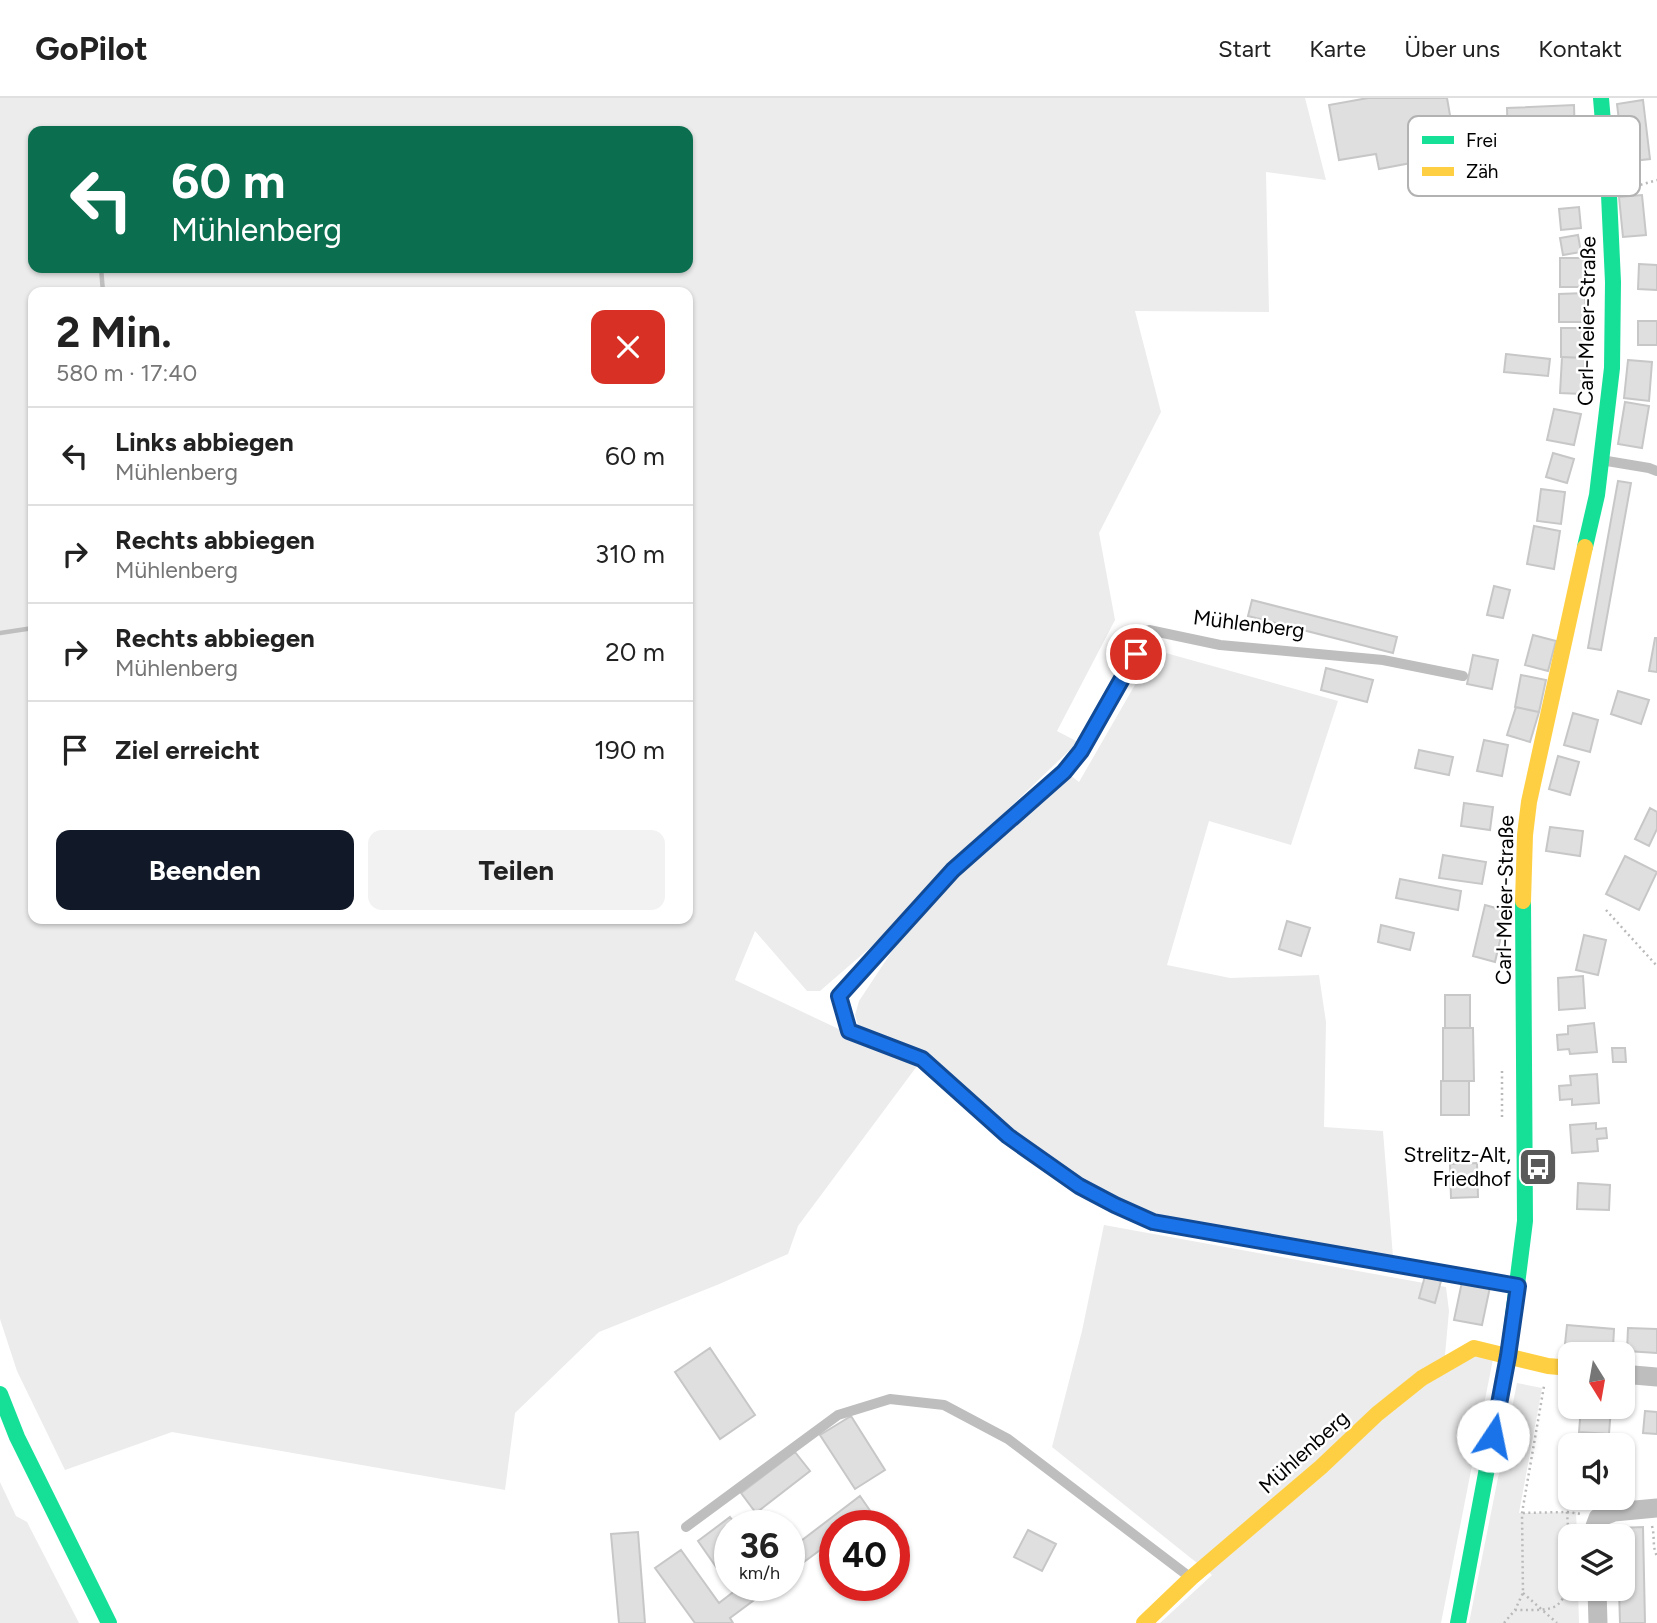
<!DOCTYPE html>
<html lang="de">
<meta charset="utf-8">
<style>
:root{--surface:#fff;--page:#f2f2f2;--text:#222;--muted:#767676;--line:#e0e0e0;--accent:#111827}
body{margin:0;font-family:Figtree,sans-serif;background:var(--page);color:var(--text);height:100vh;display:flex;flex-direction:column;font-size:26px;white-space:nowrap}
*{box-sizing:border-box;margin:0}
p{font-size:23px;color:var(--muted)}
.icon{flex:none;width:38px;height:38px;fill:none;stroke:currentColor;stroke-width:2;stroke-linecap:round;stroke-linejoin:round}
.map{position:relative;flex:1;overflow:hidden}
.drawer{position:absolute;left:28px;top:189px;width:665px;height:637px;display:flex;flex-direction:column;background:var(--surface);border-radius:14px;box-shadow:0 2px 5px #0004}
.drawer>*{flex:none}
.guide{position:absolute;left:28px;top:28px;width:665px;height:147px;border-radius:14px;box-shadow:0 2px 5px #0004;background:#0b6e4f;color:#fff;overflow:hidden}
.needle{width:46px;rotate:169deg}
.fabs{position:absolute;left:1558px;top:1244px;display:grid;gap:14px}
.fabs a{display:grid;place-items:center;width:77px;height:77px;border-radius:14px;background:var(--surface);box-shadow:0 2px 5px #0004;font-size:35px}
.speed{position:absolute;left:714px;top:1412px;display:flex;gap:14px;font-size:35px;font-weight:700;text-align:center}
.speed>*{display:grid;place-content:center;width:91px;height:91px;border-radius:50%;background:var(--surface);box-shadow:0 2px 5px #0004;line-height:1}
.speed small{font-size:18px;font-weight:400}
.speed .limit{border:10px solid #d22;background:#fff;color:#111}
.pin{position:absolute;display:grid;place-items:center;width:60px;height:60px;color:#fff;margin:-30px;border:4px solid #fff;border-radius:50%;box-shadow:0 2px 7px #0007}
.me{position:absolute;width:77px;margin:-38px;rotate:11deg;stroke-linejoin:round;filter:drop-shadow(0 0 5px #0008)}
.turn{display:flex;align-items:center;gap:24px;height:147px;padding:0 28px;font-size:32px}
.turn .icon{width:91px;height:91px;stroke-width:2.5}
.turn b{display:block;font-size:49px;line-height:60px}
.round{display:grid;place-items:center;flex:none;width:74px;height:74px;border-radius:14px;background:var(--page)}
.summary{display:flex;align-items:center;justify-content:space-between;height:119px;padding:0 28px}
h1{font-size:42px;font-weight:700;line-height:52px}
.cta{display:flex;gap:14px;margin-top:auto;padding:14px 28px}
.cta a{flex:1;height:80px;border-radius:14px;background:var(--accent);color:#fff;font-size:28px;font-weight:700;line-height:80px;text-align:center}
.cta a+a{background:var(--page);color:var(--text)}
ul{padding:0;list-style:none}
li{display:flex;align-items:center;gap:21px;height:98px;padding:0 28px;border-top:2px solid var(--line)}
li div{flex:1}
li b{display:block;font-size:26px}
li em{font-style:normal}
header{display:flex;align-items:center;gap:42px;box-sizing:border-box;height:98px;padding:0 35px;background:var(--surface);border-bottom:2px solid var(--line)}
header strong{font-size:33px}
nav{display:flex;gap:38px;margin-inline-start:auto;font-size:24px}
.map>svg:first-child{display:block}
</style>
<header>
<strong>GoPilot</strong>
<nav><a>Start</a><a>Karte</a><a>Über uns</a><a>Kontakt</a></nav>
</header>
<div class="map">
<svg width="1657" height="1525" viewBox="0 0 1657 1525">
<rect width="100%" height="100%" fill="#fff"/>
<path fill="#ececec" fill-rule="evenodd" d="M0,0h1305l21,82 -60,-8 3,140 -134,-1 26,101 -62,121 16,87 -58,111 21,11 -100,96 -106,108 -52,45h-13l-52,-60 -19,46 -1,3 182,86 -119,160 -10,28 -71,31 -118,47 -84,81 -10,77 -333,-58 -107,38 -48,-99 -17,-52zM33,33h655v137h-655zM33,194h655v627h-655z
M1155,552l183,51 -47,144 -82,-24 -42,144 63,13 89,-3 7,47 -2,105 59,4 10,126 -238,-41 -56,-25 -74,-48 -102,-89 -65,-29 -3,-10 4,-14 53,-80 48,-51 110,-95 9,7z
M1104,1127l342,62 3,24 -4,44 49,-1 -53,269h-281l52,-48 -160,-128 30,-116z
M1517,1285l25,5 -23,125 57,-1 1,24h-7v53h8l1,34h-110z
M0,1384l16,34 11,6 52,101h-79z"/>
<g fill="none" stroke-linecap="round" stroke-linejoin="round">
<path stroke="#bfbfbf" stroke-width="4.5" d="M101,170l2,24
M0,535l33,-5"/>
</g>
<path fill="#dfdfdf" stroke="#c7c7c7" stroke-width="2" d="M1368,0h79l12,69 -30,6 -2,-13 -48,9 -3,-15 -37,6 -10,-55z
M1643,2l7,59 -26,3 -7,-58z
M1574,7l1,34 -67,3 -1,-34z
M1642,97l4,40 -23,2 -4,-40z
M1579,109l2,21 -20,2 -2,-21z
M1578,137l3,17 -18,3 -3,-17z
M1560,160h24l1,29h-25z
M1639,166l18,1v25l-19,-1z
M1585,195v29h-26v-28z
M1638,223h19v24h-19z
M1561,230h24v30l-24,-1z
M1506,256l44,5 -2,17 -44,-4z
M1562,259l23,1 -3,36 -22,-1z
M1628,262l24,2 -3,39 -25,-3z
M1625,304l24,4 -7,42 -24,-4z
M1554,311l27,5 -7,31 -27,-5z
M1553,355l21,6 -7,24 -21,-6z
M1618,383l13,2 -30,167 -13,-2z
M1541,391l24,3 -4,32 -24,-3z
M1534,428l26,5 -6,38 -27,-5z
M1494,488l16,4 -7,28 -16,-3z
M1252,502l145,37 -4,16 -145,-37z
M1533,537l23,6 -8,30 -23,-6z
M1655,540h2v34l-8,-1z
M1473,557l25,5 -6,29 -25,-5z
M1326,570l47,12 -6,22 -46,-12z
M1521,577l25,5 -7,32 -24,-5z
M1618,593l31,9 -8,24 -30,-10z
M1516,609l23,5 -9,30 -23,-7z
M1573,615l25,7 -8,32 -26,-7z
M1484,642l24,5 -6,31 -25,-5z
M1419,652l34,7 -4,18 -34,-7z
M1558,658l21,6 -9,33 -21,-6z
M1464,705l29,4 -3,23 -29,-4z
M1650,710l7,4v17l-8,17 -14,-7z
M1550,729l33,4 -3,25 -34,-5z
M1443,757l43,7 -4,22 -43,-6z
M1625,758l32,16 -18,38 -33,-16z
M1400,781l61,12 -3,19 -62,-12z
M1485,807l22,6 -12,51 -22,-6z
M1287,823l23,7 -9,28 -22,-7z
M1381,827l33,8 -4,17 -32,-8z
M1584,837l22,5 -8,35 -22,-5z
M1583,878l2,32 -26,2 -1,-32z
M1445,897h25v33h-25z
M1594,925l3,29 -27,2 -1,-5 -11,1 -1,-15 11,-1v-8z
M1443,930h30l1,53h-31z
M1612,950h13l1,14h-13z
M1597,976l2,29 -27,2v-6l-12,1 -1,-14 12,-1 -1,-9z
M1441,983h28v34h-28z
M1596,1025v6l10,-1 1,10 -10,1 1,12 -26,2 -2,-28z
M1477,1065l1,34 -27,1 -1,-34z
M1578,1085l32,2 -1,25 -32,-1z
M1425,1178l16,5 -6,22 -16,-5z
M1462,1184l28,5 -8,38 -28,-5z
M1567,1227l47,4 -1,19 -48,-4z
M1628,1230l29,1v24l-30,-2z
M710,1250l45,67 -35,24 -45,-67z
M1581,1309h30l-2,27 -30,-2z
M1645,1313l12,1v22l-14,-1z
M851,1318l34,54 -30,19 -35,-54z
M795,1354l15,19 -54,42 -15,-20z
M860,1398l11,16 -19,14h-17v13l-46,34v-23z
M730,1419l7,9h-7v37l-11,8 -21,-30z
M1643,1429l2,96h-25l-1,-34h3v-53h-4v-8z
M1028,1432l28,14 -14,27 -28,-14z
M638,1434l7,91h-26l-8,-89z
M681,1452l38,53 22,-17h32l-43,32 3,5h-38l-40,-55z"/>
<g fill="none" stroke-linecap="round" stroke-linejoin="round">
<path stroke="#b9b9b9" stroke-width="2.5" stroke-dasharray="2 3.5" stroke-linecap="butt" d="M1630,90l27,-8
M1606,812l51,56
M1502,973v46
M1567,1414l14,2
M1652,1428c3,10 0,21 5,30
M1523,1495l34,30
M1515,1512c10,0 31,1 39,-3 24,-12 14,-72 13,-95l-45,1
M1504,1525l11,-13 8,-17 -1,-80 22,-127"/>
<path stroke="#bebebe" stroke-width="10" d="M1601,362l48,8 8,3
M1463,578l-80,-16 -163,-15 -71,-15 -68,121 -17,21 -111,98 -114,126 10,34 73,29 86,77 71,50 36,19 38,17 361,64
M686,1429l152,-112 52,-16 54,6 64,34 183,139"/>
<path stroke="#bebebe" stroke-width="19" d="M1622,1276l35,3
M1596,1438l-1,-10 3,-8 16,-6 43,-4
M1597,1491l1,34"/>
<path stroke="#16e098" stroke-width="16" d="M1585,449l12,-52 15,-127 1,-86 -4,-87 -8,-97
M0,1296l17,43 92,186
M1458,1525l50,-267 17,-135 -2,-320"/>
<path stroke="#ffcf43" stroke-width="16" d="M1523,803l2,-66 4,-33 56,-255
M1144,1525l47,-45 130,-111 56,-53 45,-36 52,-30 74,18 22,2"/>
</g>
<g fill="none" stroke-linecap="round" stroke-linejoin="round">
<g stroke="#114b97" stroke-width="18">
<path id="route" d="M1136,556l-55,97 -17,21 -111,98 -114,126 10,35 73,28 86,77 71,50 36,19 38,17 365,64 -10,70 -15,80"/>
</g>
<use href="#route" stroke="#1a73e8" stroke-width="12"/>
</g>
<defs>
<g id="bus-square" transform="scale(2.0125)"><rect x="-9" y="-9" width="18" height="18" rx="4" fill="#595959" stroke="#fff"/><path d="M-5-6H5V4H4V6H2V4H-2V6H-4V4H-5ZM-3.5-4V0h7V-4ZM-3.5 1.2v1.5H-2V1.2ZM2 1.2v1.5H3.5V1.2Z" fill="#fff"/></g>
</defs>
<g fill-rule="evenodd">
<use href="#bus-square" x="1538" y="1069"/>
</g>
<g text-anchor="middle" stroke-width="5" stroke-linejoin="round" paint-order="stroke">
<g font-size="21" fill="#000" stroke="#fff">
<text transform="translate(1587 223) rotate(-89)" y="7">Carl-Meier-Straße</text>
<text transform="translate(1249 526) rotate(7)" y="7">Mühlenberg</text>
<text transform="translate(1505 802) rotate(-89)" y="7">Carl-Meier-Straße</text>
<text transform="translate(1304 1354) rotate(-42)" y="7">Mühlenberg</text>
</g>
<g font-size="21" fill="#000" stroke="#fff" text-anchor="end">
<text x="1511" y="1064">Strelitz-Alt,<tspan x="1511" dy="24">Friedhof</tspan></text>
</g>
</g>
<rect x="1408" y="18" width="232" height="80" rx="10" fill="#fff" stroke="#b2b2b2" stroke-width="2"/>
<rect x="1422" y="38" width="32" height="8" fill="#16e098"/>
<rect x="1422" y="69" width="32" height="9" fill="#ffcf43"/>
<g font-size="19" fill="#000">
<text x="1466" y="49">Frei</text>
<text x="1466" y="80">Zäh</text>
</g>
</svg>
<div class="fabs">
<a><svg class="needle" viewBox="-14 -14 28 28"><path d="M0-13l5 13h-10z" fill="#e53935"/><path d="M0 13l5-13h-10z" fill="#767676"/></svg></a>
<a><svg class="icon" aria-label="sound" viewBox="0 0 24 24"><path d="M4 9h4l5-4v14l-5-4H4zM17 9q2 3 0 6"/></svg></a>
<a><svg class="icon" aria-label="layers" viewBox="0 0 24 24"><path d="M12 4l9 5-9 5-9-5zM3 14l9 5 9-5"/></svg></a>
</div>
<div class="speed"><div>36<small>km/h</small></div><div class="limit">40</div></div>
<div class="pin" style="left:1136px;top:556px;background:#d93025"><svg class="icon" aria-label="arrive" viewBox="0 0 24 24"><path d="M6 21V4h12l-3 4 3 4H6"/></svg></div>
<svg class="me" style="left:1493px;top:1338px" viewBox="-20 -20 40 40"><circle r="19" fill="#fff"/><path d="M0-13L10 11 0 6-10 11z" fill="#1a73e8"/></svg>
<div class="guide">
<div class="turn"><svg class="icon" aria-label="left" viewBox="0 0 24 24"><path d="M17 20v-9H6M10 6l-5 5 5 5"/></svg><div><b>60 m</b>Mühlenberg</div></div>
</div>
<section class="drawer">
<div class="summary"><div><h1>2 Min.</h1><p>580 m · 17:40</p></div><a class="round" style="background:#d93025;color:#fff"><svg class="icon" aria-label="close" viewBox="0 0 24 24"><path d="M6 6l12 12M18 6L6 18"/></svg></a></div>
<ul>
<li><svg class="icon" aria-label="left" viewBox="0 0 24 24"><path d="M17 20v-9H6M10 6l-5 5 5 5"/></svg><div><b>Links abbiegen</b><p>Mühlenberg</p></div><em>60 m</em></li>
<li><svg class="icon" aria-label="right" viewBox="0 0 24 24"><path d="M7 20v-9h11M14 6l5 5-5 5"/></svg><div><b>Rechts abbiegen</b><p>Mühlenberg</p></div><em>310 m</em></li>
<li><svg class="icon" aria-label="right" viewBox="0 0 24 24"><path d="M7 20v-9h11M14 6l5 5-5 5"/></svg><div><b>Rechts abbiegen</b><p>Mühlenberg</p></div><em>20 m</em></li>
<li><svg class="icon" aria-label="arrive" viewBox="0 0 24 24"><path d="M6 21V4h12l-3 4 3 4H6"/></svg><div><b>Ziel erreicht</b></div><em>190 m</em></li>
</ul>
<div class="cta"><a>Beenden</a><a>Teilen</a></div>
</section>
</div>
